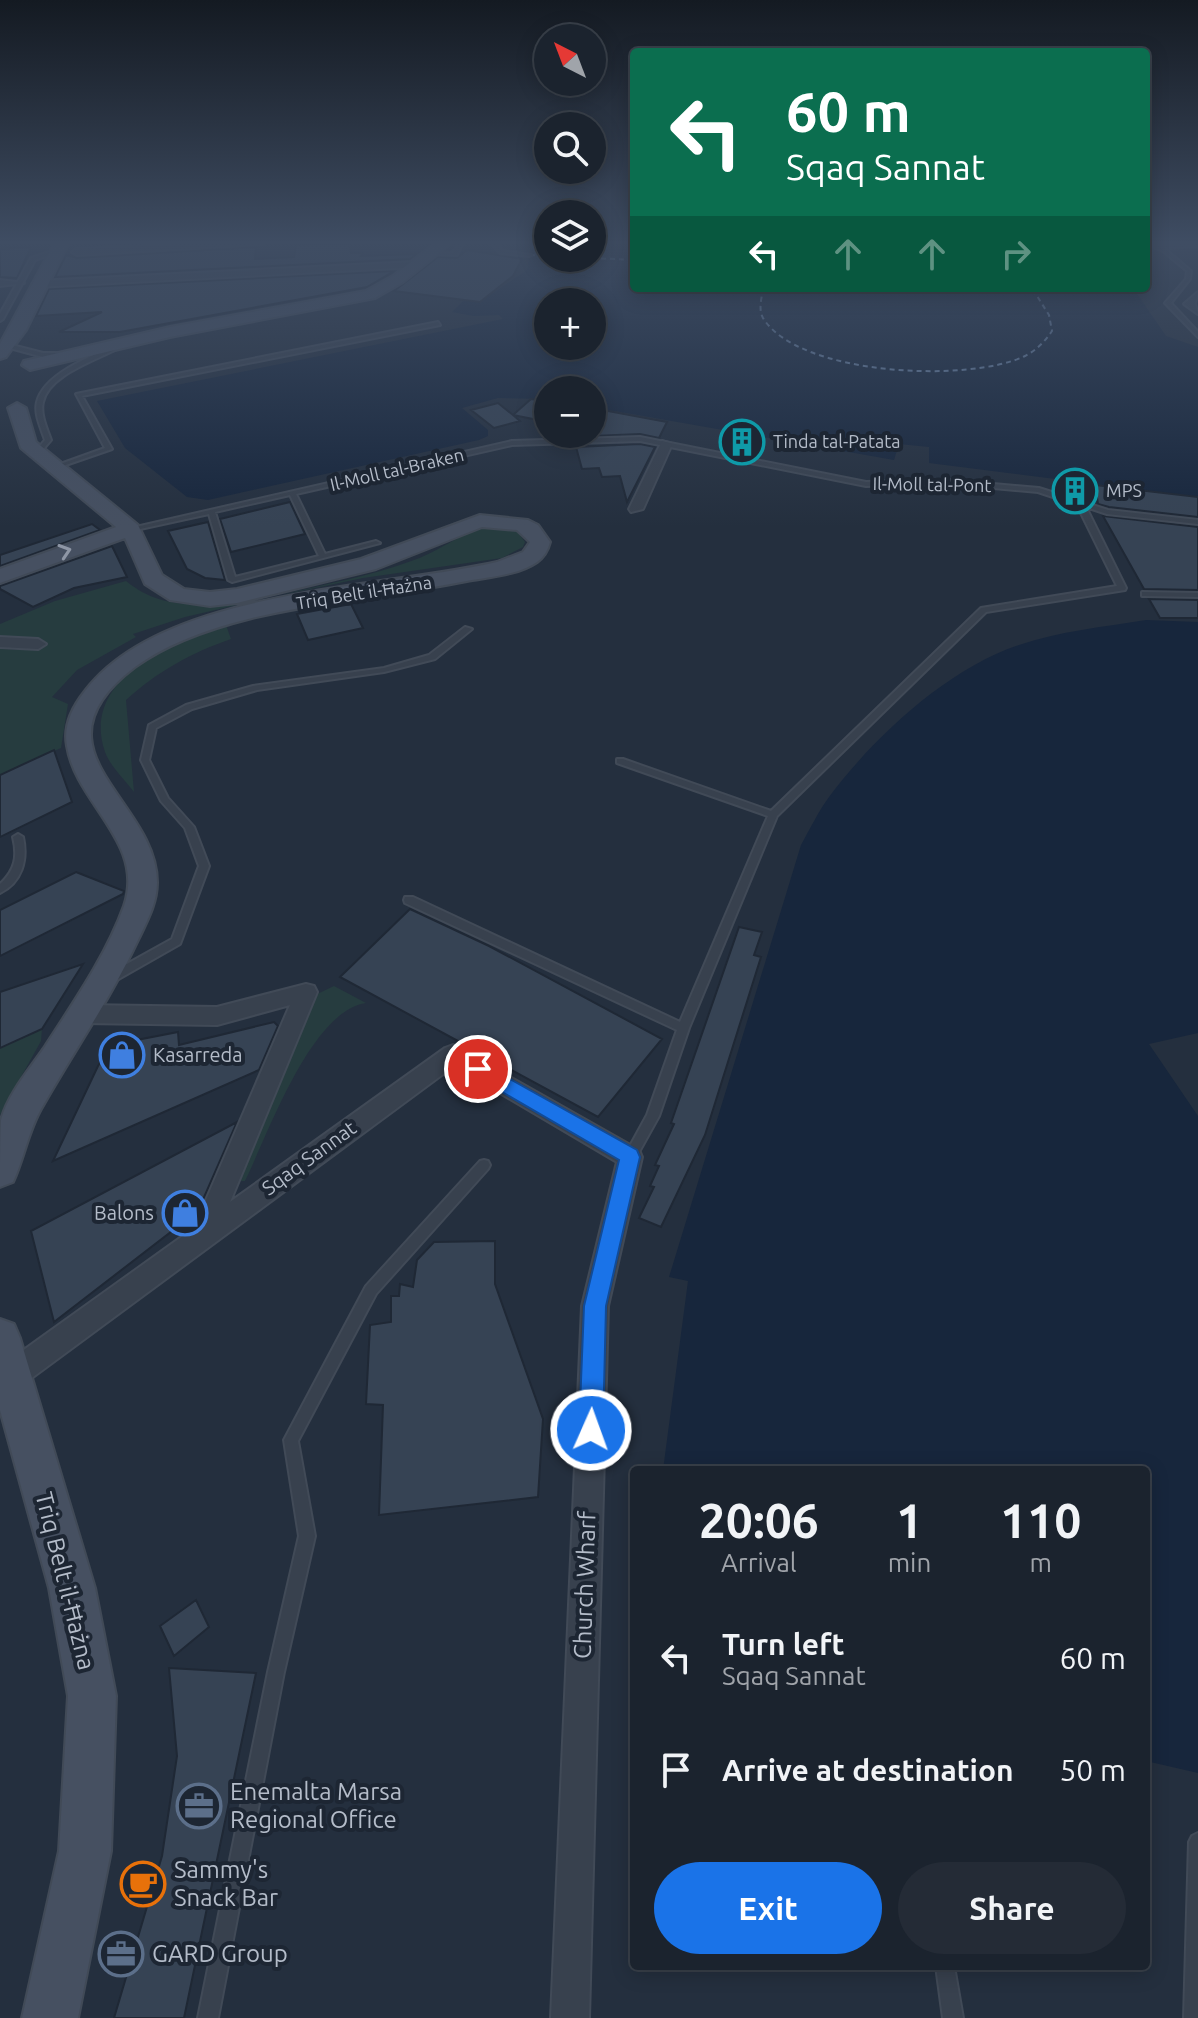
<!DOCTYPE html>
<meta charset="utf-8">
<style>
:root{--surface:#1b232e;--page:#242b36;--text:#f1f3f6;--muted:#a0a4aa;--line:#39404a;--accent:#1a73e8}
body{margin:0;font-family:Ubuntu,sans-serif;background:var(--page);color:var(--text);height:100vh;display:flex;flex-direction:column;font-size:30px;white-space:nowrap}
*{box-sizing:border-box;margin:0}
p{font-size:26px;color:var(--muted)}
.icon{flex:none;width:44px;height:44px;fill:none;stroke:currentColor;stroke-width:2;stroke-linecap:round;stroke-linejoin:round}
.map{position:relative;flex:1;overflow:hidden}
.sheet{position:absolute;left:630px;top:1466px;width:520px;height:504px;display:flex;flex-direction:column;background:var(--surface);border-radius:8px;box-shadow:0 4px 20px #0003,0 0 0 2px var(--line)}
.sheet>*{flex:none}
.guide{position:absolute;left:630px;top:48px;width:520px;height:244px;border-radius:8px;box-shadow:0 4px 20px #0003,0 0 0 2px var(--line);background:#0b6e4f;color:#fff;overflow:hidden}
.needle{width:52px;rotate:318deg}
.buttons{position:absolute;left:534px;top:24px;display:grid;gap:16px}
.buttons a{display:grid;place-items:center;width:72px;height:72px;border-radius:50%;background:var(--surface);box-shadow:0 4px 20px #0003,0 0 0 2px var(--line);font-size:40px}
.pin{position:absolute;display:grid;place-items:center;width:68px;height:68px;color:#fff;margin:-34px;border:4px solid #fff;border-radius:50%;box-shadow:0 2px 8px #0007}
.me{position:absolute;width:88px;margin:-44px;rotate:2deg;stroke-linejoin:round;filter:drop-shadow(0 0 6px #0008)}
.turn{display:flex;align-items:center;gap:28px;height:168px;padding:0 24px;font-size:36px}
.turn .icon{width:104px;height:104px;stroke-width:2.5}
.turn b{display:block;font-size:56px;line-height:68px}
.lanes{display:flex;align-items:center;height:76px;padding:0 24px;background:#0003;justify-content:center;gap:40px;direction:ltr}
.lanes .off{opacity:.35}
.eta{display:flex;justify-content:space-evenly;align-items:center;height:136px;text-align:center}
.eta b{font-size:48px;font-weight:700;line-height:56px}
.primary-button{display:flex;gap:16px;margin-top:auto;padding:16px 24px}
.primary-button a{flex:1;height:92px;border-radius:48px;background:var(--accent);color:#fff;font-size:32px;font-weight:700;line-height:92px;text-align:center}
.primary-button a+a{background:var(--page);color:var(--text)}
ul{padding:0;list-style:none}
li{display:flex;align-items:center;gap:24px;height:112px;padding:0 24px}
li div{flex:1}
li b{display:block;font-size:30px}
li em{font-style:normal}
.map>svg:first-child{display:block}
</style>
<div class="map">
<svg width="1198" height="2018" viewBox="0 0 1198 2018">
<rect width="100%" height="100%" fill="#242f3e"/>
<path fill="#263c3f" d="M493,526l25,6 7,10 -2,5 -21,11 -139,20 -82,17c44,-11 90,-19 133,-35 27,-9 51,-31 79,-34z
M126,581c33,27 68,25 108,20l3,4 -52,12 -52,17 3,3 -59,33 -25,27 16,7 -7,44 -61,27v-126l33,1 10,-10 -43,-3v-13l55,-23z
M226,625l5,14c-40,14 -73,32 -105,61l8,92c-9,-12 -24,-26 -29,-40 -25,-72 66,-112 121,-127z
M334,986l32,17c-55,8 -98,131 -121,178h-14l82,-185z
M42,1029l-1,12 -41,74v-67z"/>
<path fill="#17263c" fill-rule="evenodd" d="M531,248h17v10h44v-9l42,1v38h499l33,48 32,11v150l-269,-34v-16l-30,-3 -5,16 -302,-53v-17h-44v9l-50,-1 -36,10 26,22v6l-9,4 -271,60 -21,-3 -62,-49 -28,-47 406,-82 -4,-4 -25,1 -22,-4 12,-12 16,2 47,-32zM548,302h44v44h-44z
M1146,620l52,2v411l-49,11 49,72v657l-52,-12v-291h-483l25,-189 -19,-4 132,-432c9,-16 17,-33 28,-48 45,-60 118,-128 190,-152 41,-14 84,-18 127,-25z"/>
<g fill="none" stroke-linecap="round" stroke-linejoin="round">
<path stroke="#6d86a8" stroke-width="2" stroke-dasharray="5 4" stroke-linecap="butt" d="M530,255l18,1
M592,258l42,2
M763,288c-1,9 -5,21 0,30 36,58 206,65 262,38 12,-6 20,-15 27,-25l-3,-16 -17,-27"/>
</g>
<path fill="#364354" stroke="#1f2835" stroke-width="2" d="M322,244h28l1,9h12l-2,3 56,-2 -7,5 -355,18 11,-22 11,3 179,-11 -1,12 39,-2 2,-12z
M31,247l-14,31 -17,-1v-28z
M467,250l55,9 -9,17 -33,26 -86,-11 44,-34 19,1z
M394,271l-27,16 -247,45h-61l43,-20 -66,4 13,-27z
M531,399l17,3v20l-35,-7 7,6 -26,7 -23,-18 27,-7 15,12z
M592,408l75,14 -8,16 -19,-4 -48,2z
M640,444l15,3 -28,55 -7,-26 -18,1 -3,-9 -17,1 -6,-22z
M1095,485l103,12v20l-89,-10 -11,-3z
M290,502l15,32 -74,18 -11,-33z
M1103,516l95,11v63l-54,-1z
M208,522l17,58 -20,-2 -18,-9 -19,-38z
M92,524l8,6 -100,36v-11z
M112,546l15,31 -53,11 -41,19 -33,-18v-3z
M1149,599l49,1v18h-38z
M351,604l12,24 -55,12 -11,-26z
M54,750l18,52 -72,35v-62z
M76,872l48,19 -1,3 -123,62v-46z
M410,909l79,37 173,93 -64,78 -258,-140z
M739,927l23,5 -8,23 7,2 -56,178 -44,92 -22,-9 15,-31 -4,-1 9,-20 -4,-1 19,-41 -3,-1z
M83,964l-41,65 -42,19v-56z
M274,1022l4,4 -19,44 -206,91 45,-95 13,-21 67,-13 1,13z
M237,1122l-39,89 -144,111 -23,-91z
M495,1241v43l48,135 -5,78 -159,18 4,-110 -17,-1 4,-79 21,-3v-26h8l1,-12 13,3 4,-27 17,-18z
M196,1600l13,27 -35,29 -14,-30z
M169,1668l87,5 -72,345h-70l48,-162 15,-100z"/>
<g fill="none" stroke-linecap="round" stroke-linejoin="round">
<g stroke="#414a57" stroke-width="4">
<path id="lane" d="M458,244h4l-5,11 -29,-1 25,-1z
M492,244h5l6,7 28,4 -2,1 -29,-3z
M1146,244l11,2 41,-2v2l-34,2 27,23 -1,8 -19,24 27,29v5l-33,-34 21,-24 1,-8 -24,-20z
M53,251l4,1 -22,8 -32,59 -3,2v-7l31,-56z
M438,322l2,3 -358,71 30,53 -55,19 -5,-1 53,-19 -29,-54z
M8,344l35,9h20l3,2 -3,2h-20l-37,-10z
M115,346l5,1c-22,13 -71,27 -77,55 -3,12 4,27 8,38l-11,13h-4l-1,-1 10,-12c-4,-12 -11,-26 -8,-38 7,-28 54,-46 78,-56z
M640,437l226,45 83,-2 90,8 69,22 90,10v4l-91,-10 -21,-7 40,81 -1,2 -139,22 -209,204 -88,212 -30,88 -25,45 -4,1 -4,-1 -2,-4 23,-42 30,-85 -272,-127 -1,-3 1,-3h8l267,125 88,-206 -151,-53v-4h6l148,52 210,-203 136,-22 -40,-81 -39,-13 -89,-8 -83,2 -226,-45 -128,4 -216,49 29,60 51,-13 4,2 -148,39 -4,-2 -19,-66 -78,17 -4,-2 385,-88zM290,495l29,61 -84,21 -20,-65z
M1142,592l56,1v4l-53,-1h-3z
M465,627l7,2 -37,30 -51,13 -127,18 -65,19 -36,19 -7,32 19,38 26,29 15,39 -29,78 -65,37h-8l-1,-3 1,-3 65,-36 27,-73 -14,-38 -24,-27 -20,-41 8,-35 37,-20 67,-19 131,-18 45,-13z
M18,834l5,3c5,23 -1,45 -23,56v-9c15,-14 18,-27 13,-47z
M484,1160l4,1 2,4 -2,4 -112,125 -78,147 17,95 -31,136 -66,346h-20l70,-346 31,-136 -15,-96 82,-154 114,-125z
M1198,1833v185h-14l5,-176 3,-6z
M936,1966h18l9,52h-20z"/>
</g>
<g stroke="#414a57" stroke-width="4">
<path id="street" d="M190,244h72l-185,11 -5,-3 5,-3z
M415,262l3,5 -381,20 -5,-3 5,-3z
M0,280l24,3 -24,3z
M1198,292l-3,12 3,10 -14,-10z
M662,441l10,3 -29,65 -12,3 -2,-3z
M0,637l38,2 8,5 -8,5 -38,-2z
M306,984l8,2 3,6 -87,210 215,-154 8,-3 186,105 3,7 -34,149 -19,712h-38l31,-712 35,-144 -163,-96 -444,328 -10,4v-31l194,-139 96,-223 -73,20 -134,-2 -8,-3 -3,-6 3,-6 8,-3 134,2z"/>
</g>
<g stroke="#414a57" stroke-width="4">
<path id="secondary" d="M54,244h14l-42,86 -20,27 -6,2v-15z
M434,244h16l-47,38 -28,16 -205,39 -140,33 -8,-5 2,-4 146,-34 196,-36 27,-15z
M17,403l9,5 10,34 102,83 24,50 22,14 26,3 27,-3 124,-30 119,-44 48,5 10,5 12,17c-2,8 -6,15 -13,20 -19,13 -48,15 -70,19 -71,14 -144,20 -215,37 -40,10 -83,24 -117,49 -111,84 23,133 22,216 0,21 -11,40 -19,57 -28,60 -65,112 -97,169 -13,23 -17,49 -28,73l-13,5c0,-20 0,-48 1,-67 7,-26 28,-50 43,-72 29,-45 62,-92 80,-142 22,-64 -48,-102 -57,-160 -4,-20 6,-40 18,-55 77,-102 294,-102 412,-129l26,-10 7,-10 -13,-12 -35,-3 -106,42 -139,34 -27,3 -40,-6 -25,-16 -20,-46 -125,45v-14l116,-42 -95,-79 -13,-40z
M0,1319l14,5 6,14 75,250 21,108 -5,155 -33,167h-56l37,-167 9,-155 -19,-108 -49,-178z"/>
</g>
<use href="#lane" fill="#38414e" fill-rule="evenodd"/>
<use href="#street" fill="#38414e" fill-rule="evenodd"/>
<use href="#secondary" fill="#465061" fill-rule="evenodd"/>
</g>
<defs><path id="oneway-chevron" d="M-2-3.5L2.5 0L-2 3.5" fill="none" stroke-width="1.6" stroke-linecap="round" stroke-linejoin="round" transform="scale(2)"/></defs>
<use stroke="#8e96a5" href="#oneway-chevron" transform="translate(65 551) rotate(-18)"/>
<linearGradient id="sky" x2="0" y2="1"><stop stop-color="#141a22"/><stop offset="0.46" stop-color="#3f4d63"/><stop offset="1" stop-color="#3f4d63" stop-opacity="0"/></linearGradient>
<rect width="1198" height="527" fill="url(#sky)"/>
<path fill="#1a73e8" stroke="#114b97" stroke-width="2" d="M478,1061l159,89 3,7 -34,149 -3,124 -4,8 -8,4 -9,-4 -3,-8 5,-124 35,-146 -148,-86 -2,-5 2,-6z"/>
<defs>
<g id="building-ring" transform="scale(2.3)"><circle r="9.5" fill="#1d2633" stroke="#0f9aa8" stroke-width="1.5"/><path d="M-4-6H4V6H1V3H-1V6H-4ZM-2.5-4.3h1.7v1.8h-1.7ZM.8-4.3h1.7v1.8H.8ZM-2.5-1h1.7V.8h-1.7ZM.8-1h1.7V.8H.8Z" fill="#0f9aa8"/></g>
<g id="shop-ring" transform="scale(2.3)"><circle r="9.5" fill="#1d2633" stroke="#3f7fe0" stroke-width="1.5"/><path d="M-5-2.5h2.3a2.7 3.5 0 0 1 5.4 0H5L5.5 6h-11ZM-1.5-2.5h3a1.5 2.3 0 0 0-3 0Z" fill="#3f7fe0"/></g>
<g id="office-ring" transform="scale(2.3)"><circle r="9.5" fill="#1d2633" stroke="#5c6f8a" stroke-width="1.5"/><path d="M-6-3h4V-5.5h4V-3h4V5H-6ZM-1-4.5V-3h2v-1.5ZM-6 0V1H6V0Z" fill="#5c6f8a"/></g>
<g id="cafe-ring" transform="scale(2.3)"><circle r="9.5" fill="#1d2633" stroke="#e8710a" stroke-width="1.5"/><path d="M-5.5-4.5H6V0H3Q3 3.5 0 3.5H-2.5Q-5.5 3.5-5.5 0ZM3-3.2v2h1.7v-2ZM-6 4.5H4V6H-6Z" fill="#e8710a"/></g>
</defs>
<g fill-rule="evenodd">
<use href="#building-ring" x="742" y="442"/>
<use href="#building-ring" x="1075" y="491"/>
<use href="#shop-ring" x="122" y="1055"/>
<use href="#shop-ring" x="185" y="1213"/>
<use href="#office-ring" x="199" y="1806"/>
<use href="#cafe-ring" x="143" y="1884"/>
<use href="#office-ring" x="121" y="1954"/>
</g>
<g text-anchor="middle" stroke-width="8" stroke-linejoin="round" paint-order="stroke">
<g font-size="18" fill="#b4bcc9" stroke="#1d2633" text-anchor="start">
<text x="773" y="448">Tinda tal-Patata</text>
<text x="1106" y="497">MPS</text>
</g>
<g font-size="18" fill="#b4bcc9" stroke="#1d2633">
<text transform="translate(397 470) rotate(-13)" y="6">Il-Moll tal-Braken</text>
<text transform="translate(932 485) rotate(1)" y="6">Il-Moll tal-Pont</text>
<text transform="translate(364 593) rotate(-9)" y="6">Triq Belt il-Ħażna</text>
</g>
<g font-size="20" fill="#b4bcc9" stroke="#1d2633" text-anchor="start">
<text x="153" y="1062">Kasarreda</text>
<text x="154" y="1220" text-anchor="end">Balons</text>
</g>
<g font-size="20" fill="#b4bcc9" stroke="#1d2633">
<text transform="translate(309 1158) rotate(-36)" y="7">Sqaq Sannat</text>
</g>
<g font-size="24" fill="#b4bcc9" stroke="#1d2633">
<text transform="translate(65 1581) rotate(76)" y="8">Triq Belt il-Ħażna</text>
<text transform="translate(585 1585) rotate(-88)" y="8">Church Wharf</text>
</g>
<g font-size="24" fill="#b4bcc9" stroke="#1d2633" text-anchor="start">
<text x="230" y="1800">Enemalta Marsa<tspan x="230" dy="28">Regional Office</tspan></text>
<text x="174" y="1878">Sammy's<tspan x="174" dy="28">Snack Bar</tspan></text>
<text x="152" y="1962">GARD Group</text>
</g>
</g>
</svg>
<div class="buttons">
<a><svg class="needle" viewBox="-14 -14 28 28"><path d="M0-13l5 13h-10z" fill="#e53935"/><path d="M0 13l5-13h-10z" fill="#a0a4aa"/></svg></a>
<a><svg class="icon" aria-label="search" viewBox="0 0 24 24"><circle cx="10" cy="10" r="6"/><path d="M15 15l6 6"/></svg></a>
<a><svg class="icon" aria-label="layers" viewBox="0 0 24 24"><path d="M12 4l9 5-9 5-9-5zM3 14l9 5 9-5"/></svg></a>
<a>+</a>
<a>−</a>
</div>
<div class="pin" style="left:478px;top:1069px;background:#d93025"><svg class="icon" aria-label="arrive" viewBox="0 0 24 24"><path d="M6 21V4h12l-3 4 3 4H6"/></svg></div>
<svg class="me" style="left:591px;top:1430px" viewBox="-20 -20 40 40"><circle r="17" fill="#1a73e8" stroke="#fff" stroke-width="3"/><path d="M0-11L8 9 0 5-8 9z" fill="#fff"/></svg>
<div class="guide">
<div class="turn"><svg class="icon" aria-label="left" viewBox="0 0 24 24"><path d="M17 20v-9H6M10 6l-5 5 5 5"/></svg><div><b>60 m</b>Sqaq Sannat</div></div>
<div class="lanes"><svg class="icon" aria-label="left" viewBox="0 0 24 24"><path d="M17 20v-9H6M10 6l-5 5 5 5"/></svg><svg class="icon off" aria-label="ahead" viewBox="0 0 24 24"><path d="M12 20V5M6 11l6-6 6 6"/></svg><svg class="icon off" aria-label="ahead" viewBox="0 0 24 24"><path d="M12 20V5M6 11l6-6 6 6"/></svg><svg class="icon off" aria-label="right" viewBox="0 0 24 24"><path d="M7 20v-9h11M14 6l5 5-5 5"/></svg></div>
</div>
<section class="sheet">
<div class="eta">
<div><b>20:06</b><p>Arrival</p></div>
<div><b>1</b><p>min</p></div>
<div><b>110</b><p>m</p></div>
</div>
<ul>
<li><svg class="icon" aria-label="left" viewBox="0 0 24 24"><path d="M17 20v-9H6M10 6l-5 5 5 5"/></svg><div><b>Turn left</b><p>Sqaq Sannat</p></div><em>60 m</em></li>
<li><svg class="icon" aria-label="arrive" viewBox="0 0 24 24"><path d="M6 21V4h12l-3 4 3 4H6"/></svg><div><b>Arrive at destination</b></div><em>50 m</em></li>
</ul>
<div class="primary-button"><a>Exit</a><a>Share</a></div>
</section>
</div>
